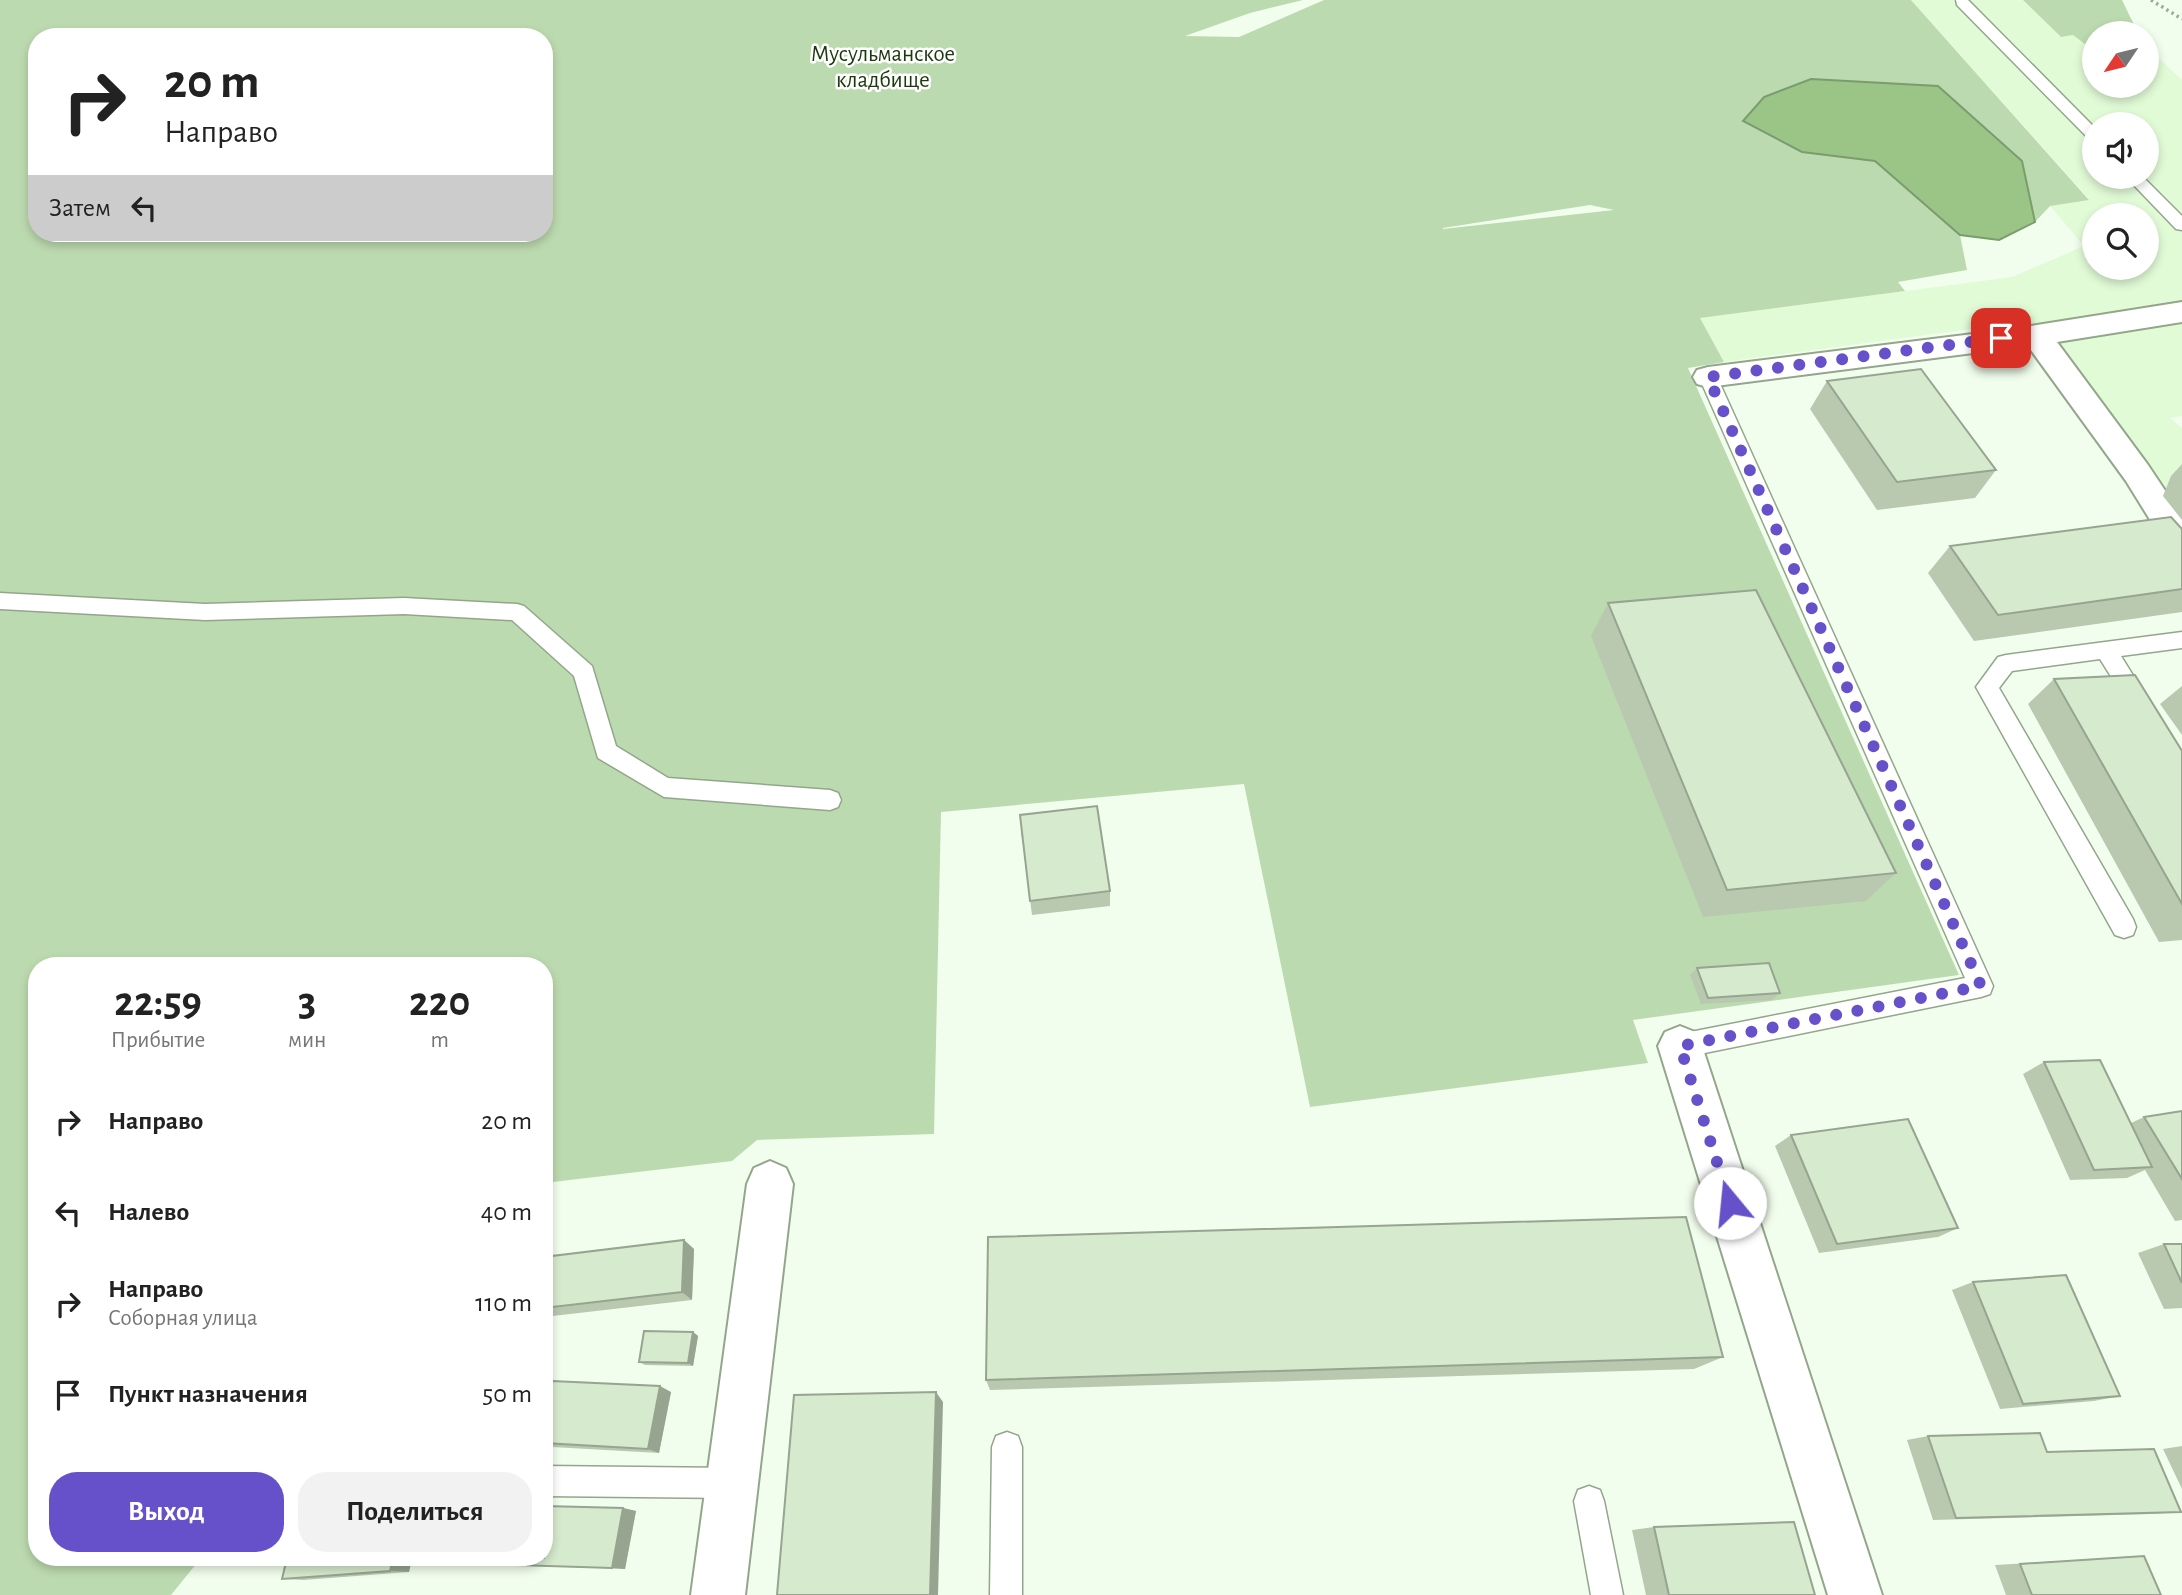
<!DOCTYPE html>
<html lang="ru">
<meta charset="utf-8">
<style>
:root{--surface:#fff;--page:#f2f2f2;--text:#222;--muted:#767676;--accent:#6651ca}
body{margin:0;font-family:"Alegreya Sans",sans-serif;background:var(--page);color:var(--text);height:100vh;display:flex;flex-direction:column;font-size:26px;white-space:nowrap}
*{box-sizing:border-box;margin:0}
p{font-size:23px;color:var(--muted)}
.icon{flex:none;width:38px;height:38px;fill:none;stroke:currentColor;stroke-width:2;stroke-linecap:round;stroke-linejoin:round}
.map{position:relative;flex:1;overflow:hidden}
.sheet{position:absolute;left:28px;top:957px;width:525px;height:609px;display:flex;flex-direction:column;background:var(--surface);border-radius:28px;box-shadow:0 4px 10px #0003}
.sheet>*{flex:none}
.guide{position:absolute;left:28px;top:28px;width:525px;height:214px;border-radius:28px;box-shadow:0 4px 10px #0003;background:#fff;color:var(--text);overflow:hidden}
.needle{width:46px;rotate:235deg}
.controls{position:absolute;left:2082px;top:21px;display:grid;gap:14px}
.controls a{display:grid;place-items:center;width:77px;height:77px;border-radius:50%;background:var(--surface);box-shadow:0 4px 10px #0003;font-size:35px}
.pin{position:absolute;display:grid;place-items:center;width:60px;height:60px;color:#fff;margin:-30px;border-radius:14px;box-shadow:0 4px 10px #0006}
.me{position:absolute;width:77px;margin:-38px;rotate:343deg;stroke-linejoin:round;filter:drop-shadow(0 0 5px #0008)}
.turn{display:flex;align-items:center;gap:24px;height:147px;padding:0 21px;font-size:32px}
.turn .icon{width:91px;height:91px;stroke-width:2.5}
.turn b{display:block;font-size:49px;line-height:60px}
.then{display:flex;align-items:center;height:66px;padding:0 21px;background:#0003;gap:14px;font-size:26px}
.eta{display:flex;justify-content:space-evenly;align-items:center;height:119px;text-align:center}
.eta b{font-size:42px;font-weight:600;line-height:49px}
.action{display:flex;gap:14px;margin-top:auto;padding:14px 21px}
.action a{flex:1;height:80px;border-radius:28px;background:var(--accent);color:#fff;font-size:28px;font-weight:600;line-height:80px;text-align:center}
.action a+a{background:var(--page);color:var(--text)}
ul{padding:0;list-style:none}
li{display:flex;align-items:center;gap:21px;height:91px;padding:0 21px}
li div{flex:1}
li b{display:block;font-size:26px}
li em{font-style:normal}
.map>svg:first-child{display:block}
</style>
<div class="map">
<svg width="2182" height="1595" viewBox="0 0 2182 1595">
<rect width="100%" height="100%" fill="#f2feed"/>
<path fill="#e2fbd7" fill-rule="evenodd" d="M1911,0h112l38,37 12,-2 13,10h9v41h52v-39l35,33v336l-12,2 12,10v92l-84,-107 -81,-90 -293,39 -25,-44 313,-41 72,-31 -34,-40 39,-7zM2095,124h52v53h-52zM2095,215h52v53h-52z"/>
<path fill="#bcdaaf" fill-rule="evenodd" d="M0,0h1303l-53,13 -65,23 54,1 85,-37h587l178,200 -39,6 -15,16 -13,-61 -211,-82 -46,18 -22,23 59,32 73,9 85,74 7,35 -69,12 7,9 -205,27 24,44 -36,6 271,607 -326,45 15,43 -338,44 -66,-323 -303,28 -7,322 -177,6 -25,21 -188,22v-217h-507v592h164l-30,37h-171zM37,37h507v196h-507zM1590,205l24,5 -171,19v-1z
M2023,0h99l16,33h-43v12h-9l-13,-10 -12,2z"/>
<path fill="#9ac587" stroke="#7b9c6d" stroke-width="2" d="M1811,79l127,7 84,75 13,61 -36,18 -39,-5 -85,-74 -73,-9 -59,-31 21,-24z"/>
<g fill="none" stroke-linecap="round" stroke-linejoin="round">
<g stroke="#93a68b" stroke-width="3">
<path id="service" d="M1956,0h12l127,128v14l-5,-2 -133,-135z
M2126,177h17l39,39v14l-6,-1z
M1708,371l9,6 276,609 -3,8 -9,3 -301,61 -9,-3 -4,-9 4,-9 9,-3 285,-56 -266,-601z
M0,593l205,11 199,-6 113,6 7,2 68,60 24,80 52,32 162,12 8,3 3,7 -3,7 -8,3 -166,-13 -66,-39 -24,-82 -62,-56 -108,-6 -199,6 -205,-11z
M2182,632v16l-61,8 28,45 -3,6 -8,3 -8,-3 -30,-48 -88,12 -13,17 134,231 3,8 -3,8 -9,3 -9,-3 -139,-248 22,-30 8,-2z
M1007,1432l11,4 4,11v148h-32l2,-148 4,-11z
M544,1466l188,2 11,4 4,11 -4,11 -11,4 -188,-2z
M1589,1486l11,4 4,11 19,94h-32l-17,-94 4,-11z"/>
</g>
<g stroke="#93a68b" stroke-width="4">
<path id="minor" d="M2182,302v20l-125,20 91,123 34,51v40l-12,-4 -44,-71 -98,-135 -320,41 -11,-3 -4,-7 4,-7 11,-3 297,-37z
M1680,1026l15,6 7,14 180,549h-54l-170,-549 7,-14z
M770,1161l16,7 7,16 -48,411h-54l56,-411 7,-16z"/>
</g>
<path stroke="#a0aa9c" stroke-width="3.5" stroke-dasharray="2.5 3.5" stroke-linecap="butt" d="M2151,0l31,19"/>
<use href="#service" fill="#fff" fill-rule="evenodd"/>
<use href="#minor" fill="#fff" fill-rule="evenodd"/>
</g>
<path fill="#b8c9b0" d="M1827,381l169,89 -21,28 -98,12 -67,-101z
M2182,464v56l-19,-24 8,-20z
M2182,529v83l-208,29 -46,-68 22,-27z
M1608,603l288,270 -30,28 -163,16 -112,-281z
M2054,679l128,72v189l-23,2 -131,-238z
M2182,686v49l-22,-31z
M1021,831l89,60v15l-78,9z
M1697,968l83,25 -8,7 -71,4 -11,-29z
M2044,1062l87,61 13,-6 38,-6v109l-7,1 -30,-51 -18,8 -57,2 -47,-106z
M1791,1135l167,93 -20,9 -119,16 -44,-107z
M684,1240l10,9 -2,51 -148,17v-60z
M2164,1244h18v64l-18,1 -26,-56z
M1973,1282l147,114 -26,5 -94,8 -48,-119z
M693,1332l5,4 -5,30 -48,-1 -6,-3z
M1723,1357l-29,12 -704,21 -4,-10z
M671,1392l-12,61 -107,-6 -8,-2v-31z
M1928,1436l119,16 134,60 -29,2 -219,6 -26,-80z
M2182,1446v43l-19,-40z
M623,1508l13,3 -11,58 -174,-6z
M1654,1527l161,68h-169l-14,-65z
M2144,1556l17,39h-155l-11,-30z
M287,1558h125l-3,14 -105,8 -22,-1z"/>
<path fill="#96a490" d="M684,1240l10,9 -2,51 -10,-8z
M693,1332l5,4 -5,30 -5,-3z
M660,1386l11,6 -12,61 -11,-4z
M936,1392l7,10 -5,193h-8z
M623,1508l13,3 -11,58 -13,-1z
M393,1558h19l-3,14 -19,-1z"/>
<path fill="#d6eacd" stroke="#96a490" stroke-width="2" d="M1921,369l75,101 -99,12 -70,-101z
M2171,517l11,12v60l-184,26 -48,-69z
M1756,590l140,283 -169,17 -119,-287z
M2135,675l47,76v153l-128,-225z
M1097,806l13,85 -80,10 -10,-86z
M1769,963l11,30 -72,5 -11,-30z
M2100,1060l52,107 -58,3 -50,-108z
M2182,1111v68l-38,-62z
M1908,1119l50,109 -121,16 -46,-109z
M1686,1217l37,140 -737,23 2,-143z
M684,1240l-2,52 -138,16v-51z
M2164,1244h18v39z
M2066,1275l54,121 -97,8 -50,-122z
M644,1331l49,1 -5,31 -49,-1z
M552,1381l108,5 -12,63 -104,-6v-29z
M936,1392l-6,203h-153l17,-200z
M2040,1433l7,19 107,-3 27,63 -225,6 -28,-82z
M544,1506l79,2 -11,60 -161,-5 1,-5h92z
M1794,1522l21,73h-146l-15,-68z
M2144,1556l17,39h-129l-12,-31z
M287,1558h106l-3,13 -108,8z"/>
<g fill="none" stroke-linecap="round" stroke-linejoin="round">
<path stroke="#6651ca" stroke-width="12" stroke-dasharray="0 21.6" d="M1730,1203l-50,-157 301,-60 -273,-609 293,-39"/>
</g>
<g text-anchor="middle" stroke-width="5" stroke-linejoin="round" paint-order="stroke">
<g font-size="23" fill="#1c380d" stroke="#fff">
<text x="883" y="61">Мусульманское<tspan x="883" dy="26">кладбище</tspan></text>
</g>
</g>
</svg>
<div class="controls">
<a><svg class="needle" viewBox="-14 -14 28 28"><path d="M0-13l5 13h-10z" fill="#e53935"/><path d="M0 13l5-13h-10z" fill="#767676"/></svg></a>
<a><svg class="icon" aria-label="sound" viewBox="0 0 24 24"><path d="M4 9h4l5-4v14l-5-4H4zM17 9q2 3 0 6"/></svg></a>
<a><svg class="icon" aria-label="search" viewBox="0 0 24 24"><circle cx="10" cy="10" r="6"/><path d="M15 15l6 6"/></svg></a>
</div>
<div class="pin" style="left:2001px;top:338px;background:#d93025"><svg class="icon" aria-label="arrive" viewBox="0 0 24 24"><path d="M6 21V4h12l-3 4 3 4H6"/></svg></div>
<svg class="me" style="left:1730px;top:1203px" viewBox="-20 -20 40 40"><circle r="19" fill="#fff"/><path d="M0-13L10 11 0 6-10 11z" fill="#6651ca"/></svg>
<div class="guide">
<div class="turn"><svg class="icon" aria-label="right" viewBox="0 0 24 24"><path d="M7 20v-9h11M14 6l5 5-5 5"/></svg><div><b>20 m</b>Направо</div></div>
<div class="then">Затем<svg class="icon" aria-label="left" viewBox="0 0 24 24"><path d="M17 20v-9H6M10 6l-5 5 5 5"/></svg></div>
</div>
<section class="sheet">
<div class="eta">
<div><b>22:59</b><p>Прибытие</p></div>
<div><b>3</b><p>мин</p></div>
<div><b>220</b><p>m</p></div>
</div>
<ul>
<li><svg class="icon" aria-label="right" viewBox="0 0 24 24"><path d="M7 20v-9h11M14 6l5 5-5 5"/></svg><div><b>Направо</b></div><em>20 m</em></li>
<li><svg class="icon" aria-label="left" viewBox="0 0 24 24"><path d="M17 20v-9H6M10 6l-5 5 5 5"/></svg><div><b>Налево</b></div><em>40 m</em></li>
<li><svg class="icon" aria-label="right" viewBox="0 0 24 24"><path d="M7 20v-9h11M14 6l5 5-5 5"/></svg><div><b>Направо</b><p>Соборная улица</p></div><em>110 m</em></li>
<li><svg class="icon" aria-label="arrive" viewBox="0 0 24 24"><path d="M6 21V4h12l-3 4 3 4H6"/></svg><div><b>Пункт назначения</b></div><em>50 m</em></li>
</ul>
<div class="action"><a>Выход</a><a>Поделиться</a></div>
</section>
</div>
